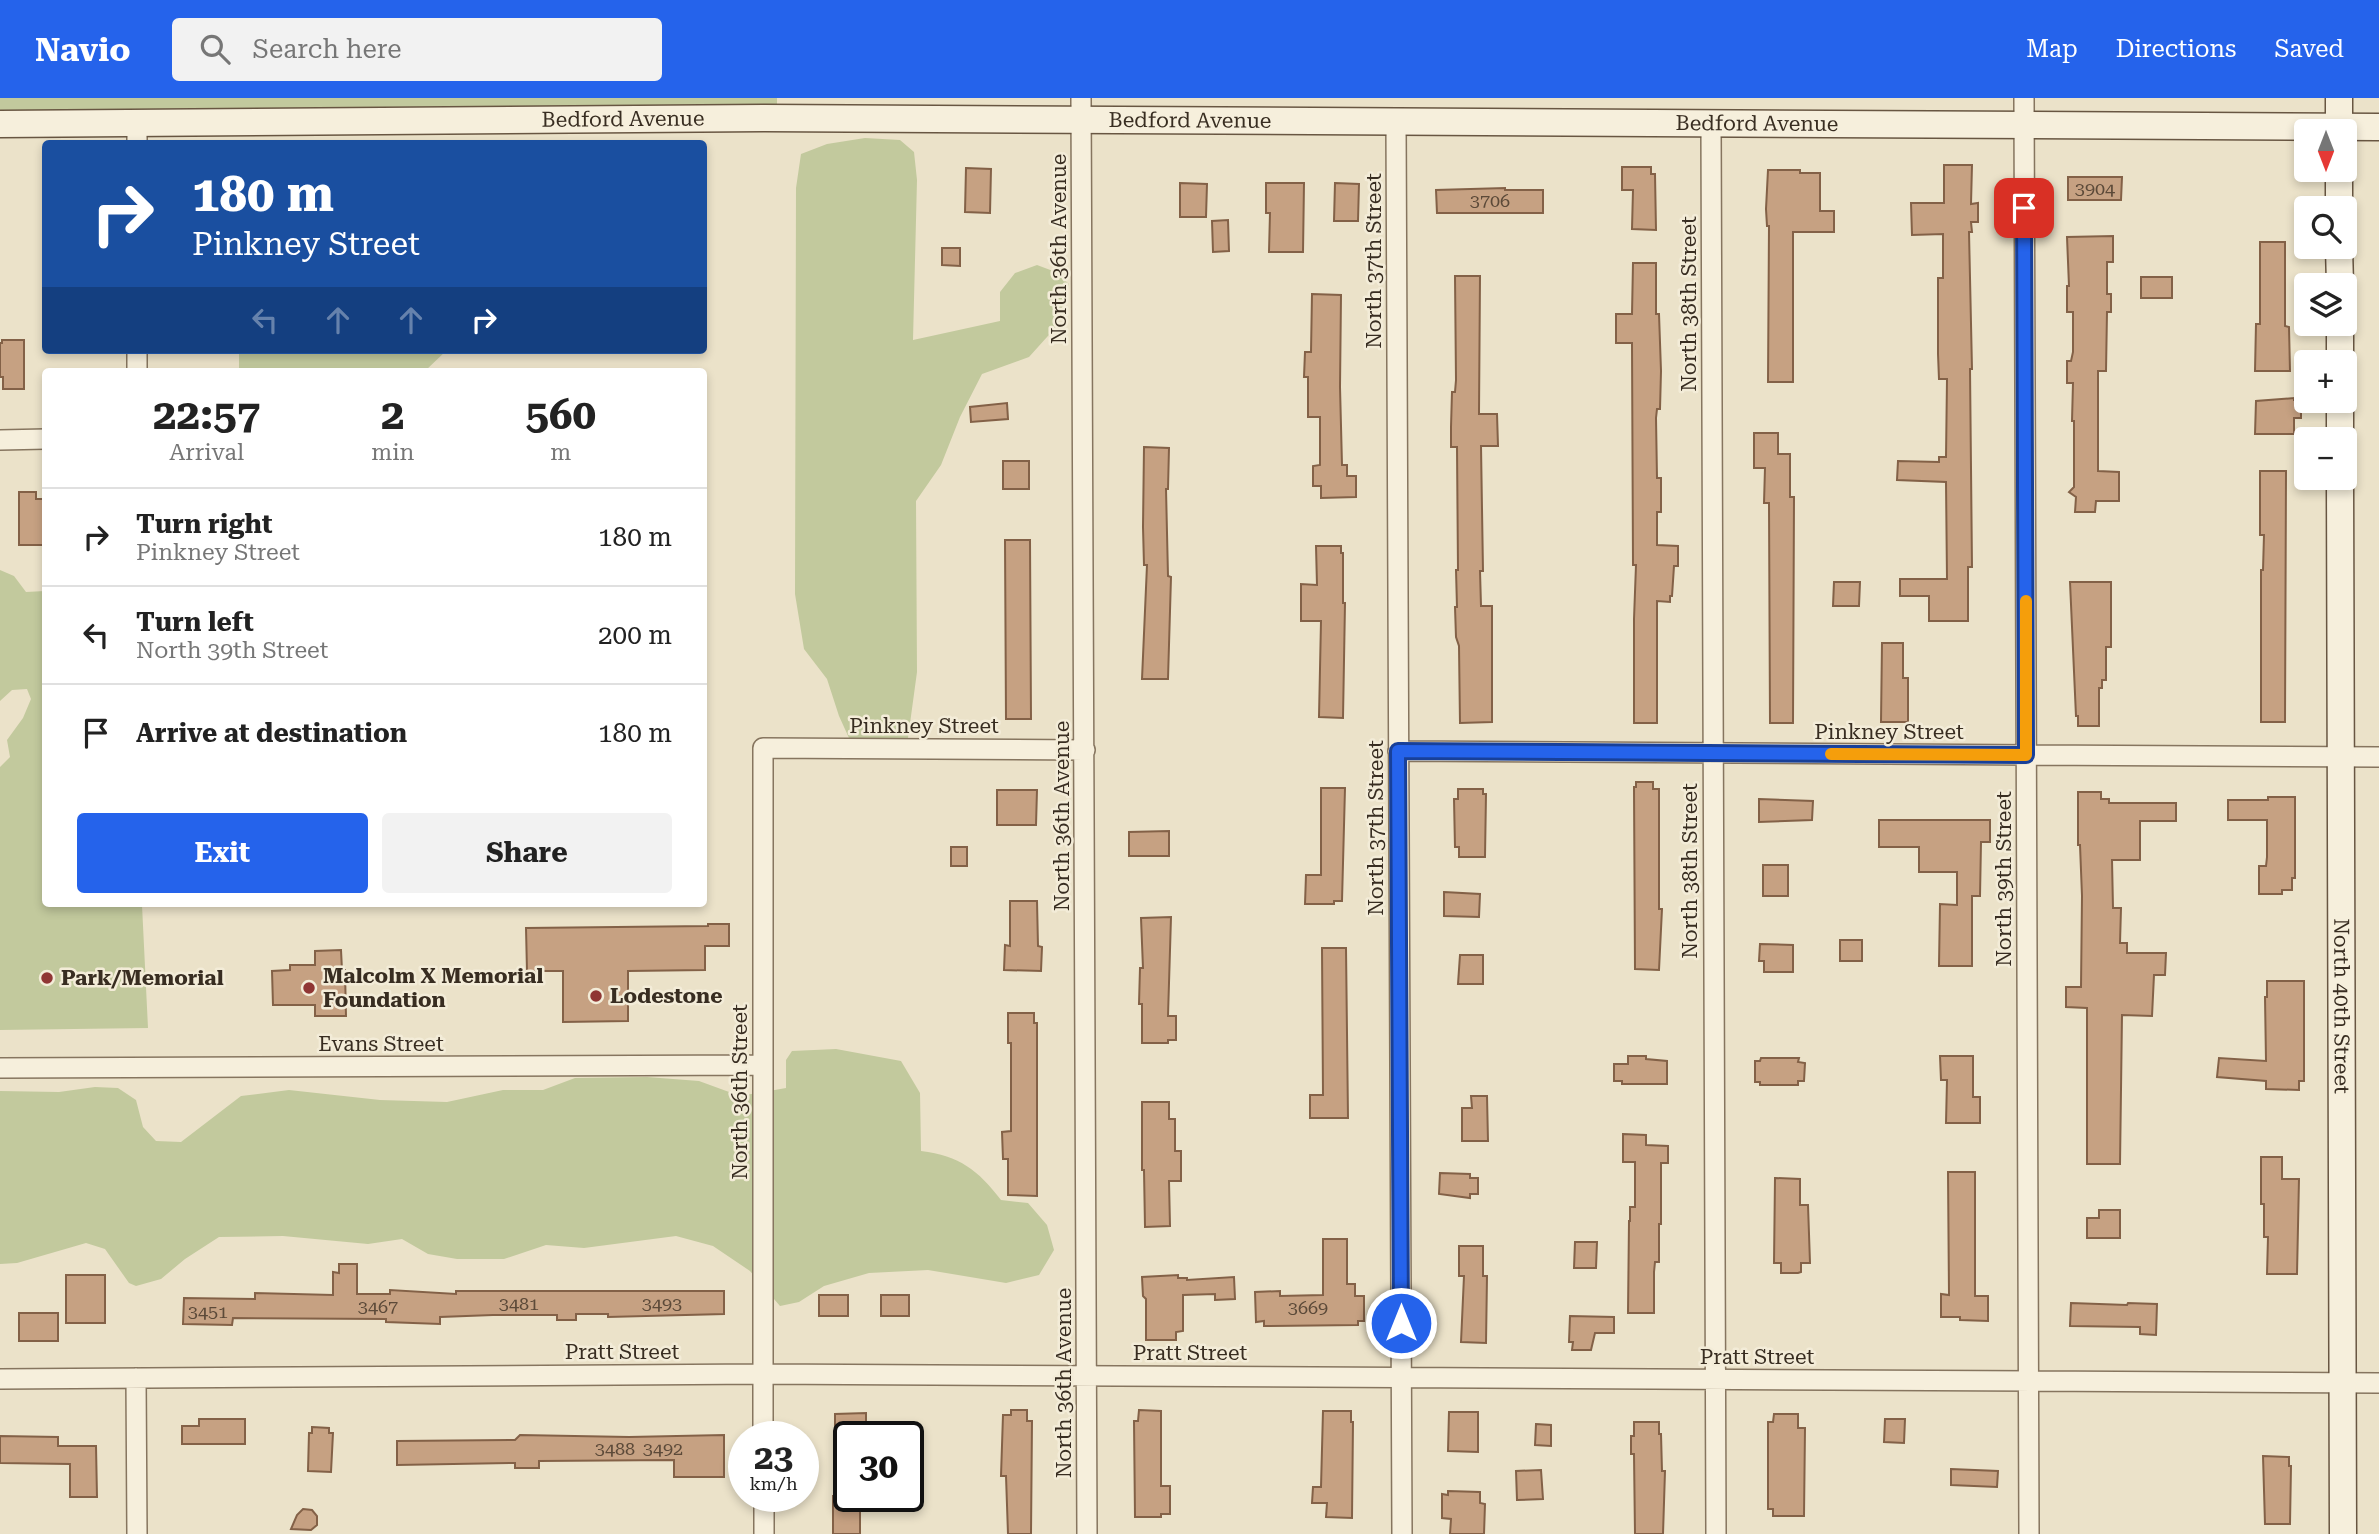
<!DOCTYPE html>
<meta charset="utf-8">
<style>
:root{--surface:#fff;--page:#f2f2f2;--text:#222;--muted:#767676;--line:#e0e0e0;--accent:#2563eb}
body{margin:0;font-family:"Roboto Serif",serif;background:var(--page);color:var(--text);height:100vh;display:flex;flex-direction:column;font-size:26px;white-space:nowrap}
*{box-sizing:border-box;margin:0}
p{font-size:23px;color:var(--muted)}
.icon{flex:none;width:38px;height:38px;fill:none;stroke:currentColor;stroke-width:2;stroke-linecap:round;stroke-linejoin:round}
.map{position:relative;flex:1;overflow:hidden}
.details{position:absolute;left:42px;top:270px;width:665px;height:539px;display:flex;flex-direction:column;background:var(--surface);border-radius:7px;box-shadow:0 4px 10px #0003}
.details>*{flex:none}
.banner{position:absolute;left:42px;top:42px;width:665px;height:214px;border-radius:7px;box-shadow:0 4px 10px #0003;background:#1a4fa0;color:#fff;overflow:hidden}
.needle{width:46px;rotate:180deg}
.controls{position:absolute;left:2294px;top:21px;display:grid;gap:14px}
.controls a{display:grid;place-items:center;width:63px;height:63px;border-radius:7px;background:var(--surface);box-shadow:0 4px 10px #0003;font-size:35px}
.speed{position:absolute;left:728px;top:1323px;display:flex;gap:14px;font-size:35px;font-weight:700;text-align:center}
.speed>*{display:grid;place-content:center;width:91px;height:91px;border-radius:50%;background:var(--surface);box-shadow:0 4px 10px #0003;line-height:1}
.speed small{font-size:18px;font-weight:400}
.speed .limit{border:4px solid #111;border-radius:10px;background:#fff;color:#111}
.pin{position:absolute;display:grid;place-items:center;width:60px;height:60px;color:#fff;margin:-30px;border-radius:14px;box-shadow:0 4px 10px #0006}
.me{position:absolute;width:77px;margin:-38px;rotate:0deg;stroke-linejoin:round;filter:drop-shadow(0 0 5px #0008)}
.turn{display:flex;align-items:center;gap:24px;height:147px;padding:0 35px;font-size:32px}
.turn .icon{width:91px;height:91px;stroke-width:2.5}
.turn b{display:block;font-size:49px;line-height:60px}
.lanes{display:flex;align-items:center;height:66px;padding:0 35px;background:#0003;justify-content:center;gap:35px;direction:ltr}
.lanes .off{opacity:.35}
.eta{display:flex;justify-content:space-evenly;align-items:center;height:119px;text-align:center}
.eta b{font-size:42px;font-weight:700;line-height:49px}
.cta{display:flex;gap:14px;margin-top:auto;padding:14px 35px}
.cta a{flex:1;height:80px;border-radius:7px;background:var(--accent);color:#fff;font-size:28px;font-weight:700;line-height:80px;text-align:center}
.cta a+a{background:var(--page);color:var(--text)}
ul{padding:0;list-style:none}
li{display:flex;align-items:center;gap:21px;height:98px;padding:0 35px;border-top:2px solid var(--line)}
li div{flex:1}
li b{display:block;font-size:26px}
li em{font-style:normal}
header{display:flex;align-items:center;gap:42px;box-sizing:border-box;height:98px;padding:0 35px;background:var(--accent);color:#fff}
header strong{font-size:33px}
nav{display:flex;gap:38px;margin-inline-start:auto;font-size:24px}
.search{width:490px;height:63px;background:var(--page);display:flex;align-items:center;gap:18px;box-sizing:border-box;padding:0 24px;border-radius:7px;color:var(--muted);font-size:26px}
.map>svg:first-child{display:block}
</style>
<header>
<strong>Navio</strong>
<div class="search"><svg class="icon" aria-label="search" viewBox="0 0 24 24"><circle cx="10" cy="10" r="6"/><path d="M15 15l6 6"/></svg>Search here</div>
<nav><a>Map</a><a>Directions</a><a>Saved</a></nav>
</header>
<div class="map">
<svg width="2379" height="1436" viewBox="0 0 2379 1436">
<rect width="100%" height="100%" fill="#ebe2c9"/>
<path fill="#c2c99d" d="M0,0h777v9l-777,6z
M865,40l35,2 14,12 3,28 -4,160 87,-19v-29l15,-19 22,-8 16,6 16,13 -13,43 -27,30 -47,17 -22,43 -19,48 -25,36 1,171 -9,66 -37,6 -22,-6 -10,-22 -12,-37 -23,-30 -9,-55 1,-406 5,-34 26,-10z
M239,252h208l-22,21h-186z
M0,472l14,6 12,16 19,-1 1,312h300v4l-204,-2 6,123 -148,2v-263l10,-10 -3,-17 16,-22 8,-19 -4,-10 -15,1 -12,11z
M836,951l65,12 19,32 1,58c39,5 57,19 80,49l27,3 19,22 7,25 -15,25 -33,8 -78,-13 -59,3 -45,13 -25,16 -19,4 -30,-35 -37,-25 -37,-10 -92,12 -38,-3 -42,14h-47l-29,-5 -26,-15 -34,5 -85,-8 -64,1 -34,22 -24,20 -25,7 -7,-3 -24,-34 -19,-6 -69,20 -17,1v-173l59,1 36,-5 23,1 18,12 7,27 13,14 25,1 60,-46 48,-6 91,10 67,2 56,-12h40l32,-12 72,-1 52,4 41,15 46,-8v-28l6,-9z"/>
<path fill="#c6a182" stroke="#836147" stroke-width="2" d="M1944,67h28l-1,39 7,-1v19h-7l1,10h-3l3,137h-2l2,198h-4v54h-39v-25h-29v-17h47l-1,-97 -49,-2 1,-19 41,1v-5h7l1,-78h-8l-1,-25v-76h5v-44l-31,1 -1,-32h33z
M1622,69h29v7h4l1,56 -24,-1 1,-39h-11z
M966,70l25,1 -1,44 -25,-1z
M1768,72h32v3h20v38h14v21h-41v150h-25l1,-156h-2l-1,-17z
M2068,79h54l-1,23h-53z
M1180,85l27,1 -1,33h-26z
M1266,85h38l-1,69h-34l1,-39h-4z
M1335,85l24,1 -1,37h-24z
M1505,90v2h38v23h-106l-1,-23z
M1228,122l1,31 -16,1 -1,-31z
M2113,138v26h-6v32h4v18h-4l-1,59h-8v100l21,1v29h-23l-1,11h-20l1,-15 -7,-5 5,-5v-66h-2l1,-38h-6v-22h4l2,-9v-40h-6v-26h2l-2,-49z
M2260,144h25v84l4,1 1,44h-35l1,-47h4z
M942,150h18v18l-18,-1z
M1633,165h23v51h3l2,57 -1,38h-3l-1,9 1,60h4v34h-4v33l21,1v20h-4l-2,30h-2v6l-13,-1v122h-23v-104l2,-54h-3l-1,-222h-16v-29h16z
M1455,178h25l-1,138h18l1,32h-17l2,125h-3l1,35h11v116l-32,1 -1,-77 -3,-9 -1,-30h2l-1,-37h2l-1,-123h-6v-20l1,-35h3l1,-12z
M2141,179h31v21h-31z
M1312,196l29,1 -1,92 2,78h5v11h9v21l-35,1v-12h-8v-20l7,-1v-48h-12v-40h-4l1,-25h6z
M2,242h22v49h-21v-12h-3v-34h2z
M2294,300v2h7v18h-7v16h-39l1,-33z
M1007,305l1,16 -37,3 -1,-15z
M1754,335h24v21h12v43h4l-1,226h-23l-1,-220h-5l1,-35h-11z
M1144,349l25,1 -1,41h-2l2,87 3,1 -3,102h-26l5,-114h-3l-1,-38z
M1003,363h26v28h-26z
M2260,373h26l-1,251h-24v-152h2l1,-35h-4z
M19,394h17v7h10v46h-27z
M1005,442h25l1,179h-25z
M1316,448h25v7h2v50h2l-2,115 -24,-1 2,-96h-20v-37l16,1z
M1834,484h26l-1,24h-26z
M2070,484h41v65h-5v33h-4v8h-3v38h-21v-10h-2z
M1882,545h21v35h5v44h-27z
M1636,684h17v7h6v120h3l-3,61 -24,-1 -1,-182h2z
M1321,690h24l-3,113h-8v3h-29l1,-29h15z
M1458,691h25v5h3l-1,63h-26v-10h-4l-1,-48h4z
M997,692h40l-1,35h-39z
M2078,694h23v7h8v4h67v18h-36v39h-28l1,48h8l-1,35h7v10h39l-1,22h-11l-2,41 -30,-1 -2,149h-33v-156l-21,-1v-20h15l1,-91 -2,-51h-2z
M2268,699h27v81h-3v12h-10v4h-23v-28h7l1,-9v-37h-39v-20h40z
M1759,701l54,2 -1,19 -53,2z
M1879,722h111v22h-9l-1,54h-8v70h-33l1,-62 17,1v-33h-38v-25h-40z
M1169,733v25h-40v-24z
M951,749h16v19h-16z
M1763,767h25v31h-25z
M1444,794l36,2 -1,23 -35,-1z
M1010,803h27l1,45 4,1 -1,24 -37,-1 1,-25 5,1z
M1171,819l-3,99h8v24h-8v3h-26v-39h-3l1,-36h3l-2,-50z
M708,826h21v22h-24v24l-77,1v50l-65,1v-51h-36l-1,-43 182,-2z
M1840,842h22v21h-22z
M1760,846l33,1v27h-29v-11h-5z
M1322,850h24l2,170h-38v-23h13z
M341,852l1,20h3l1,46h-31v-11h-42l-1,-34 18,-1v-5h25v-14z
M1460,857h23v29h-25z
M2267,883h37v100h-5v9l-33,-1v-8l-49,-4 2,-19 47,3 -1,-64h2z
M1008,915h26v10h3v173l-29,-1v-36h-5l-1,-27 9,-1v-88h-3z
M1628,958h18v3l21,2v23h-45v-3h-8v-17h14z
M1940,958h33v41h7v26h-34l1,-43h-6z
M1761,960h38l-1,4 7,1 -1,18h-6v4h-38v-3h-5v-21h5z
M1471,998h16l1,45h-26v-33h10z
M1142,1004h27v17h6v32h6v30h-12l1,45 -25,1 -1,-57h-2z
M1623,1036l23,1v10l22,1v17h-7v61h-2v38h-4l-1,10v41h-26l1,-92h1v-14h5v-45h-12z
M2261,1059h21v22h17l-2,95h-30l1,-37h-4v-33h-3z
M1948,1074h27v124h13v25l-28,-1v-3h-19v-23l8,1z
M1440,1075l30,1v4h8v16h-8v4l-31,-4z
M1775,1080l25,1v26h8l2,58h-9v9l-3,1h-17v-10h-7z
M2099,1112h21v28h-33v-20h12z
M1323,1141h24v45h8v12h9v25h-6v4l-94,1v-5l-8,1 -1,-30 25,-1v5l43,-1z
M1575,1144h22l-1,26h-22z
M1459,1148h24v30h4l-1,67 -25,-1 3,-66h-5z
M339,1166h18v30h33v-4l66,4v-3h268v23l-116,3v-3h-32v6h-19v-5h-64l-53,2v7l-54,-2v-3l-153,-1 -1,7 -49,-1 1,-26 71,1v-6l78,2v-23l6,1z
M66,1177h39v48h-39z
M1178,1177v3h9v2l47,-3 1,22 -20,1v-6l-32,1v36l-7,1v8h-30v-41l-3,-3 -1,-19z
M819,1197h29v21h-29z
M881,1197h28v21h-28z
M2071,1205l56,2 1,-2 29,1 -1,31 -16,-1v-7l-70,-1z
M19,1215h39v28h-39z
M1570,1218l44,1v16h-19l-4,17h-19l1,-8h-4z
M1011,1312h16v11h5l-1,113h-23l-2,-58h-5l2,-61h8z
M1139,1312l22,1v75h9v28h-9v3h-26l-1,-96h4z
M1323,1313h28v11h2l-1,96 -26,-1 1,-14h-15l1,-16h8z
M1449,1314h29v40l-30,-1z
M866,1315v24h-31v-23z
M1774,1316h24v14h7l-1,88h-31v-7h-5v-87h5z
M199,1321h46v25h-63v-18h17z
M1885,1321h20l-1,24 -20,-1z
M1634,1324h25v12h2l1,37h3l-2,63h-28l-1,-80h-3v-18h3z
M1536,1326l15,1v21l-16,-1z
M312,1329l17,1v5h4l-2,39 -23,-1 1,-38h3z
M520,1337l109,2 95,-2v42h-50v-17l-135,1v7h-24v-5l-118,2v-24l118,-1z
M0,1338l58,1v9h38l1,51h-27v-33l-70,-1z
M2263,1358l26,1v9h2l-1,58h-25z
M1951,1371l47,2 -1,16 -46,-2z
M1541,1372l2,29 -26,1 -1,-29z
M1448,1393l32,1v11l5,1 -1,30h-34l1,-15 -9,-1v-24l6,1z
M833,1398h27v38h-27z
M303,1411l9,1 5,6v9l-6,5 -20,-1 6,-14z"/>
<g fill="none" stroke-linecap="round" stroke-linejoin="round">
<g stroke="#86755f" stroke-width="22">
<path id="street" d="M1081,0l6,1436
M2024,0l5,1436
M1396,24l6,1412
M1711,26l5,1410
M137,46v-22
M137,252v21
M0,342l46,-1
M1398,653l981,6
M0,970l763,-3
M136,1280l1,156
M0,1281l763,-5 1616,9
M763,1339v-689l322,2
M764,1398v38"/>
</g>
<g stroke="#685642" stroke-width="29">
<g id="secondary">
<path d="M2339,0v33"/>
<path id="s1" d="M0,26l765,-6 1614,9"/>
<path d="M2339,72v38"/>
<path d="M2339,149l1,38"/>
<path d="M2340,226v38"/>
<path d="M2340,303v38"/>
<path id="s2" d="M2340,380l3,1056"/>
</g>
</g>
<use href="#street" stroke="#f6efdc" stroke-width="19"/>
<use href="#secondary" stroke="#f6efdc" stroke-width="26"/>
</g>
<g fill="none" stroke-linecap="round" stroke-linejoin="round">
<g stroke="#184099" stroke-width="18">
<path id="route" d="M1401,1225l-3,-572 628,4 -2,-547"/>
</g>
<use href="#route" stroke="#2563eb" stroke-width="12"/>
<path stroke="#f59e0b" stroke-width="12" d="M1831,656l195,1v-154"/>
</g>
<g fill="#903634" stroke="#f3ecd8" stroke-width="2.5">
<circle cx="47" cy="880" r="7"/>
<circle cx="309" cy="890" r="7"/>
<circle cx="596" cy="898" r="7"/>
</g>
<g text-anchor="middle" stroke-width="5" stroke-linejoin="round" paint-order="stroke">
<g font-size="18" fill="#5c4a39">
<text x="2095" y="97">3904</text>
<text x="1490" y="109">3706</text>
<text x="519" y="1212">3481</text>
<text x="662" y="1212">3493</text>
<text x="378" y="1215">3467</text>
<text x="1308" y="1216">3669</text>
<text x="208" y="1220">3451</text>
<text x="615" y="1357">3488</text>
<text x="663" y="1357">3492</text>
</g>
<g font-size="21" fill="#382d21" stroke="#f3ecd8">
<text dy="7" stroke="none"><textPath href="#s1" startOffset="623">Bedford Avenue</textPath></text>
<text dy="7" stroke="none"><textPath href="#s1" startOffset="1190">Bedford Avenue</textPath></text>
<text dy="7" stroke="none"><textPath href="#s1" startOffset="1757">Bedford Avenue</textPath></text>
<text transform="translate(1059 151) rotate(-90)" y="7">North 36th Avenue</text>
<text transform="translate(1374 163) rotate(-90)" y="7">North 37th Street</text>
<text transform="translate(1689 206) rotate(-90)" y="7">North 38th Street</text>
<text x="924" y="635">Pinkney Street</text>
<text x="1889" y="641">Pinkney Street</text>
<text transform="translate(1062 718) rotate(-90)" y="7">North 36th Avenue</text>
<text transform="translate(1376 730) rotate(-90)" y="7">North 37th Street</text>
<text transform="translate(1690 773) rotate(-90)" y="7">North 38th Street</text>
<text transform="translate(2004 781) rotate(-90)" y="7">North 39th Street</text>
<text dy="7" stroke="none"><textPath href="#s2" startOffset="528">North 40th Street</textPath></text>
<text x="381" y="953">Evans Street</text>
<text transform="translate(740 994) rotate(-90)" y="7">North 36th Street</text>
<text x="622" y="1261">Pratt Street</text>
<text x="1190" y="1262">Pratt Street</text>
<text x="1757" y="1266">Pratt Street</text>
<text transform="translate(1064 1285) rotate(-90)" y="7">North 36th Avenue</text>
</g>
<g font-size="21" font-weight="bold" fill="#382d21" stroke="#f3ecd8" text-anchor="start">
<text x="323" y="885">Malcolm X Memorial<tspan x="323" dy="24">Foundation</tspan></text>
<text x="61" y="887">Park/Memorial</text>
<text x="610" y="905">Lodestone</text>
</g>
</g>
</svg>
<div class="controls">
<a><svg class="needle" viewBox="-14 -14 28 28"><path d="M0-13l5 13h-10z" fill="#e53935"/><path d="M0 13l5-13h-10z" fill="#767676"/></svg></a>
<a><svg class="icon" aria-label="search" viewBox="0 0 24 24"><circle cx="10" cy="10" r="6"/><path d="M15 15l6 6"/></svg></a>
<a><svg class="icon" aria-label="layers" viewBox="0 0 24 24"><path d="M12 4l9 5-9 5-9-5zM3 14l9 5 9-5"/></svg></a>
<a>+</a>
<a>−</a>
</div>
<div class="speed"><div>23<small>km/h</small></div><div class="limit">30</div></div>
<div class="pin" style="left:2024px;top:110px;background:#d93025"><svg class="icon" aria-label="arrive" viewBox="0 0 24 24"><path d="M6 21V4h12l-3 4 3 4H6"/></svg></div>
<svg class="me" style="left:1401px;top:1225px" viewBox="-20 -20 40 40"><circle r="17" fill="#2563eb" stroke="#fff" stroke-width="3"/><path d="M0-11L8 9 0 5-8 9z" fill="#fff"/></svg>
<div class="banner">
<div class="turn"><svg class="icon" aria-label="right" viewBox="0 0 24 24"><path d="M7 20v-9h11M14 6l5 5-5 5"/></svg><div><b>180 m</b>Pinkney Street</div></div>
<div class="lanes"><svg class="icon off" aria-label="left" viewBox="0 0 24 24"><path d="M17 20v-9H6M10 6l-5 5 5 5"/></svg><svg class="icon off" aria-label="ahead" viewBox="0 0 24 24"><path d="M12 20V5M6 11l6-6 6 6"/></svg><svg class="icon off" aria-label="ahead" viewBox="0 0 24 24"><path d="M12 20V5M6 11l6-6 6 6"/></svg><svg class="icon" aria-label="right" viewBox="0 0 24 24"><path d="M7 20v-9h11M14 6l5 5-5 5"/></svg></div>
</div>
<section class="details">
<div class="eta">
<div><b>22:57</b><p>Arrival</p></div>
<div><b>2</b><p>min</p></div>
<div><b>560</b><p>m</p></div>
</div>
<ul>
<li><svg class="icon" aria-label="right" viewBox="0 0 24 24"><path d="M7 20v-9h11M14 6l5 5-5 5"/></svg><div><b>Turn right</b><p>Pinkney Street</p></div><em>180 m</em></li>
<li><svg class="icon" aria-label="left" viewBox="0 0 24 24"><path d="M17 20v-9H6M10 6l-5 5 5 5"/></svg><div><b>Turn left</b><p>North 39th Street</p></div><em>200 m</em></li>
<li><svg class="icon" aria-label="arrive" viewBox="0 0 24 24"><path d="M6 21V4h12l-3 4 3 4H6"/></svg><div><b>Arrive at destination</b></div><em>180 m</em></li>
</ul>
<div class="cta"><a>Exit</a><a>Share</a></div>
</section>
</div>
